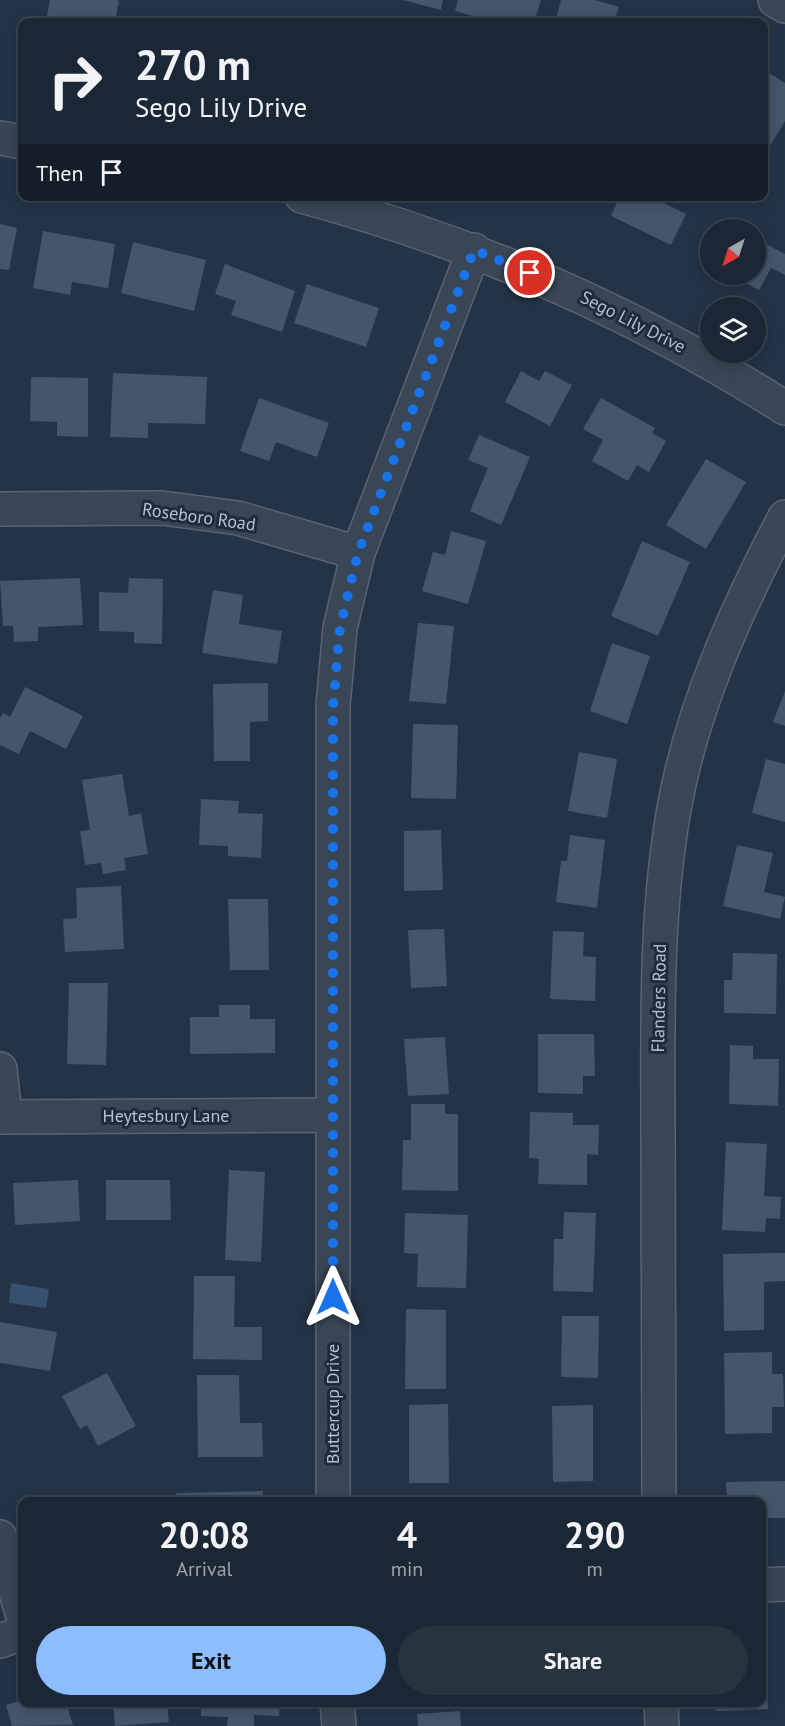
<!DOCTYPE html>
<style>
:root{--surface:#1b2734;--page:#283340;--text:#f1f3f6;--muted:#a0a5ac;--line:#39444f;--accent:#8bbdff}
body{margin:0;font-family:"PT Sans",sans-serif;background:var(--page);color:var(--text);height:100vh;display:flex;flex-direction:column;font-size:22px;white-space:nowrap}
*{box-sizing:border-box;margin:0}
p{font-size:20px;color:var(--muted)}
.icon{flex:none;width:33px;height:33px;fill:none;stroke:currentColor;stroke-width:2;stroke-linecap:round;stroke-linejoin:round}
.map{position:relative;flex:1;overflow:hidden}
.details{position:absolute;left:18px;top:1497px;width:748px;height:210px;display:flex;flex-direction:column;background:var(--surface);border-radius:12px;box-shadow:0 3px 15px #0003,0 0 0 2px var(--line)}
.details>*{flex:none}
.top-card{position:absolute;left:18px;top:18px;width:750px;height:183px;border-radius:12px;box-shadow:0 3px 15px #0003,0 0 0 2px var(--line);background:#1b2734;color:var(--text);overflow:hidden}
.needle{width:39px;rotate:219deg}
.controls{position:absolute;left:700px;top:219px;display:grid;gap:12px}
.controls a{display:grid;place-items:center;width:66px;height:66px;border-radius:50%;background:var(--surface);box-shadow:0 3px 15px #0003,0 0 0 2px var(--line);font-size:30px}
.pin{position:absolute;display:grid;place-items:center;width:51px;height:51px;color:#fff;margin:-26px;border:3px solid #fff;border-radius:50%;box-shadow:0 2px 6px #0007}
.me{position:absolute;width:66px;margin:-33px;rotate:0deg;stroke-linejoin:round;filter:drop-shadow(0 0 4px #0008)}
.turn{display:flex;align-items:center;gap:21px;height:126px;padding:0 18px;font-size:27px}
.turn .icon{width:78px;height:78px;stroke-width:2.5}
.turn b{display:block;font-size:42px;line-height:51px}
.then{display:flex;align-items:center;height:57px;padding:0 18px;background:#0003;gap:12px;font-size:22px}
.eta{display:flex;justify-content:space-evenly;align-items:center;height:102px;text-align:center}
.eta b{font-size:36px;font-weight:700;line-height:42px}
.primary-button{display:flex;gap:12px;margin-top:auto;padding:12px 18px}
.primary-button a{flex:1;height:69px;border-radius:36px;background:var(--accent);color:#111;font-size:24px;font-weight:700;line-height:69px;text-align:center}
.primary-button a+a{background:var(--page);color:var(--text)}
.map>svg:first-child{display:block}
</style>
<div class="map">
<svg width="785" height="1726" viewBox="0 0 785 1726">
<rect width="100%" height="100%" fill="#243446"/>
<path fill="#36506e" d="M11,1283l38,6 -3,19 -37,-5z"/>
<path fill="#46566a" d="M50,0h66l3,1 -4,21h-48l-20,-6z
M403,0h40l-2,10z
M458,0h83l-7,22h-39l-40,-11z
M561,0h34l24,7 -5,15h-59z
M764,70l21,13v38l-19,31 -2,-2z
M620,196h30l36,18 -15,31 -60,-29z
M0,224l17,4 -8,42 -9,-1z
M43,231l72,13 -7,44 -36,-6 -2,13 -37,-7z
M756,239l29,15v21l-14,-7 -12,22 -31,-16h28z
M133,242l73,18 -12,51 -73,-18z
M225,264l70,27 -13,41 -51,-17 5,-14 -21,-7z
M307,284l72,24 -13,39 -72,-24z
M521,371l18,10 6,-10 27,14 -22,41 -45,-24z
M113,373l94,4 -2,47 -57,-1v15l-38,-1z
M31,377l57,1v59l-31,-1v-14l-27,-1z
M259,398l70,25 -12,34 -41,-15 -7,19 -29,-10z
M601,398l54,30 -3,5 14,8 -17,31 -12,-7 -9,16 -36,-20 11,-21 -20,-11z
M479,435l51,22 -29,68 -31,-14 18,-43 -20,-8z
M706,459l40,23 -40,67 -40,-24z
M451,531l35,10 -18,63 -46,-13 11,-39 12,3z
M642,541l48,21 -32,74 -47,-20z
M80,578l3,47 -45,2v14l-24,1 -1,-16h-10l-3,-45z
M129,578l34,1 -1,65 -28,-1v-11l-35,-1v-39l29,1z
M213,590l30,5 -4,29 43,7 -5,33 -75,-11z
M418,623l36,3 -8,78 -37,-3z
M612,643l38,13 -23,68 -37,-13z
M268,683v38l-18,1v39h-36l-1,-77z
M25,687l58,29 -17,33 -36,-18 -11,23 -19,-9v-27l3,-5 7,4z
M785,691v35l-12,-4z
M413,724l45,1 -2,74 -45,-1z
M579,752l38,7 -10,59 -39,-7z
M766,759l19,5v58l-33,-9z
M122,774l7,42 12,-3 7,41 -24,4 2,12 -23,4 -2,-11 -16,2 -5,-34 10,-1 -8,-50z
M201,799l38,2 -1,12 25,1 -2,44 -33,-2v-10l-29,-1z
M441,830l2,60 -39,1v-60z
M570,835l35,5 -8,68 -41,-6 5,-41h6z
M737,845l36,8 -9,39 21,5 -5,22 -57,-13z
M121,886l3,63 -59,3 -2,-33 14,-1 -1,-30z
M228,899h40l1,71h-39z
M444,929l3,57 -36,2 -3,-58z
M553,931l31,1 -1,24 13,1 -1,44 -45,-2z
M733,953l44,1 -1,60 -52,-1v-33h8z
M69,983h39l-2,82 -39,-1z
M219,1005h31v14h25v34l-85,1v-37h29z
M538,1034h56l1,42h-12v18l-45,-1z
M445,1037l4,57 -41,2 -4,-57z
M730,1045l23,1v13h26l-1,47 -49,-2z
M411,1104h34v10h13v77l-56,-1 1,-50h8z
M530,1112l43,1v12h26l-1,30 -11,-1v31l-49,-1 1,-25 -10,-1z
M726,1142l41,2 -3,52 17,1 -1,22 -14,-1 -1,14 -43,-2z
M229,1170l36,2 -4,90 -36,-2z
M78,1180l2,41 -65,4 -2,-42z
M106,1180h64l1,40h-65z
M564,1212l32,1 -3,79 -40,-1 1,-52h9z
M405,1213l63,2 -2,73 -49,-1 1,-33 -14,-1z
M785,1253v28l-21,1v48l-40,1 -1,-77z
M194,1276h41l-1,51h28v33l-69,-1z
M406,1309l40,1v79h-41z
M562,1316h37l-1,62 -37,-1z
M0,1322l57,10 -7,39 -50,-8z
M772,1352v22h11l1,33h-12v26l-47,1 -1,-81z
M107,1373l29,53 -38,20 -11,-21 -7,4 -18,-33z
M197,1375h42l1,48h22l1,34h-65z
M448,1404l1,79h-40v-78z
M593,1405v76l-40,1 -1,-76z
M785,1481v37h-23v-16h-35l-1,-20z
M263,1491v11h-87v-9z
M762,1654h3l3,55 -52,2 -1,-9h47z
M22,1700v2h44l7,23 -61,1 -6,-21z
M113,1702h54l2,20 -54,4z
M201,1702h79l-1,14 -25,-1v11h-27l1,-9 -27,-1z
M460,1711l1,15h-43l-1,-12z"/>
<g fill="none" stroke-linecap="round" stroke-linejoin="round">
<g stroke="#586472" stroke-width="36">
<path id="minor" d="M775,0l10,6
M0,138l22,4
M302,196c175,48 330,115 483,212
M0,509l162,-1 76,10 120,35
M0,1069l5,48
M0,1117l333,-2
M333,1502v-796l7,-78 18,-75 116,-303
M659,1502c-1,-124 -1,-247 -1,-370 0,-108 -3,-216 16,-323 18,-102 63,-201 111,-292
M0,1537l22,76
M762,1585l23,-1
M0,1641l22,-8
M337,1702l2,24
M661,1702l1,24"/>
</g>
<use href="#minor" stroke="#394655" stroke-width="33"/>
</g>
<g fill="none" stroke-linecap="round" stroke-linejoin="round">
<path stroke="#1a73e8" stroke-width="10" stroke-dasharray="0 18" d="M333,1297v-591l7,-78 18,-75 116,-303 56,23"/>
</g>
<g text-anchor="middle" stroke-width="6" stroke-linejoin="round" paint-order="stroke">
<g font-size="18" fill="#b7c1ce" stroke="#1e2b3b">
<text transform="translate(633 322) rotate(27)" y="6">Sego Lily Drive</text>
<text transform="translate(199 517) rotate(8)" y="6">Roseboro Road</text>
<text transform="translate(659 998) rotate(-89)" y="6">Flanders Road</text>
<text x="166" y="1122">Heytesbury Lane</text>
<text transform="translate(333 1404) rotate(-90)" y="6">Buttercup Drive</text>
</g>
</g>
</svg>
<div class="controls">
<a><svg class="needle" viewBox="-14 -14 28 28"><path d="M0-13l5 13h-10z" fill="#e53935"/><path d="M0 13l5-13h-10z" fill="#a0a5ac"/></svg></a>
<a><svg class="icon" aria-label="layers" viewBox="0 0 24 24"><path d="M12 4l9 5-9 5-9-5zM3 14l9 5 9-5"/></svg></a>
</div>
<div class="pin" style="left:530px;top:273px;background:#d93025"><svg class="icon" aria-label="arrive" viewBox="0 0 24 24"><path d="M6 21V4h12l-3 4 3 4H6"/></svg></div>
<svg class="me" style="left:333px;top:1297px" viewBox="-20 -20 40 40"><path d="M0-17L14 15 0 8-14 15z" fill="#1a73e8" stroke="#fff" stroke-width="4"/></svg>
<div class="top-card">
<div class="turn"><svg class="icon" aria-label="right" viewBox="0 0 24 24"><path d="M7 20v-9h11M14 6l5 5-5 5"/></svg><div><b>270 m</b>Sego Lily Drive</div></div>
<div class="then">Then<svg class="icon" aria-label="arrive" viewBox="0 0 24 24"><path d="M6 21V4h12l-3 4 3 4H6"/></svg></div>
</div>
<section class="details">
<div class="eta">
<div><b>20:08</b><p>Arrival</p></div>
<div><b>4</b><p>min</p></div>
<div><b>290</b><p>m</p></div>
</div>
<div class="primary-button"><a>Exit</a><a>Share</a></div>
</section>
</div>
